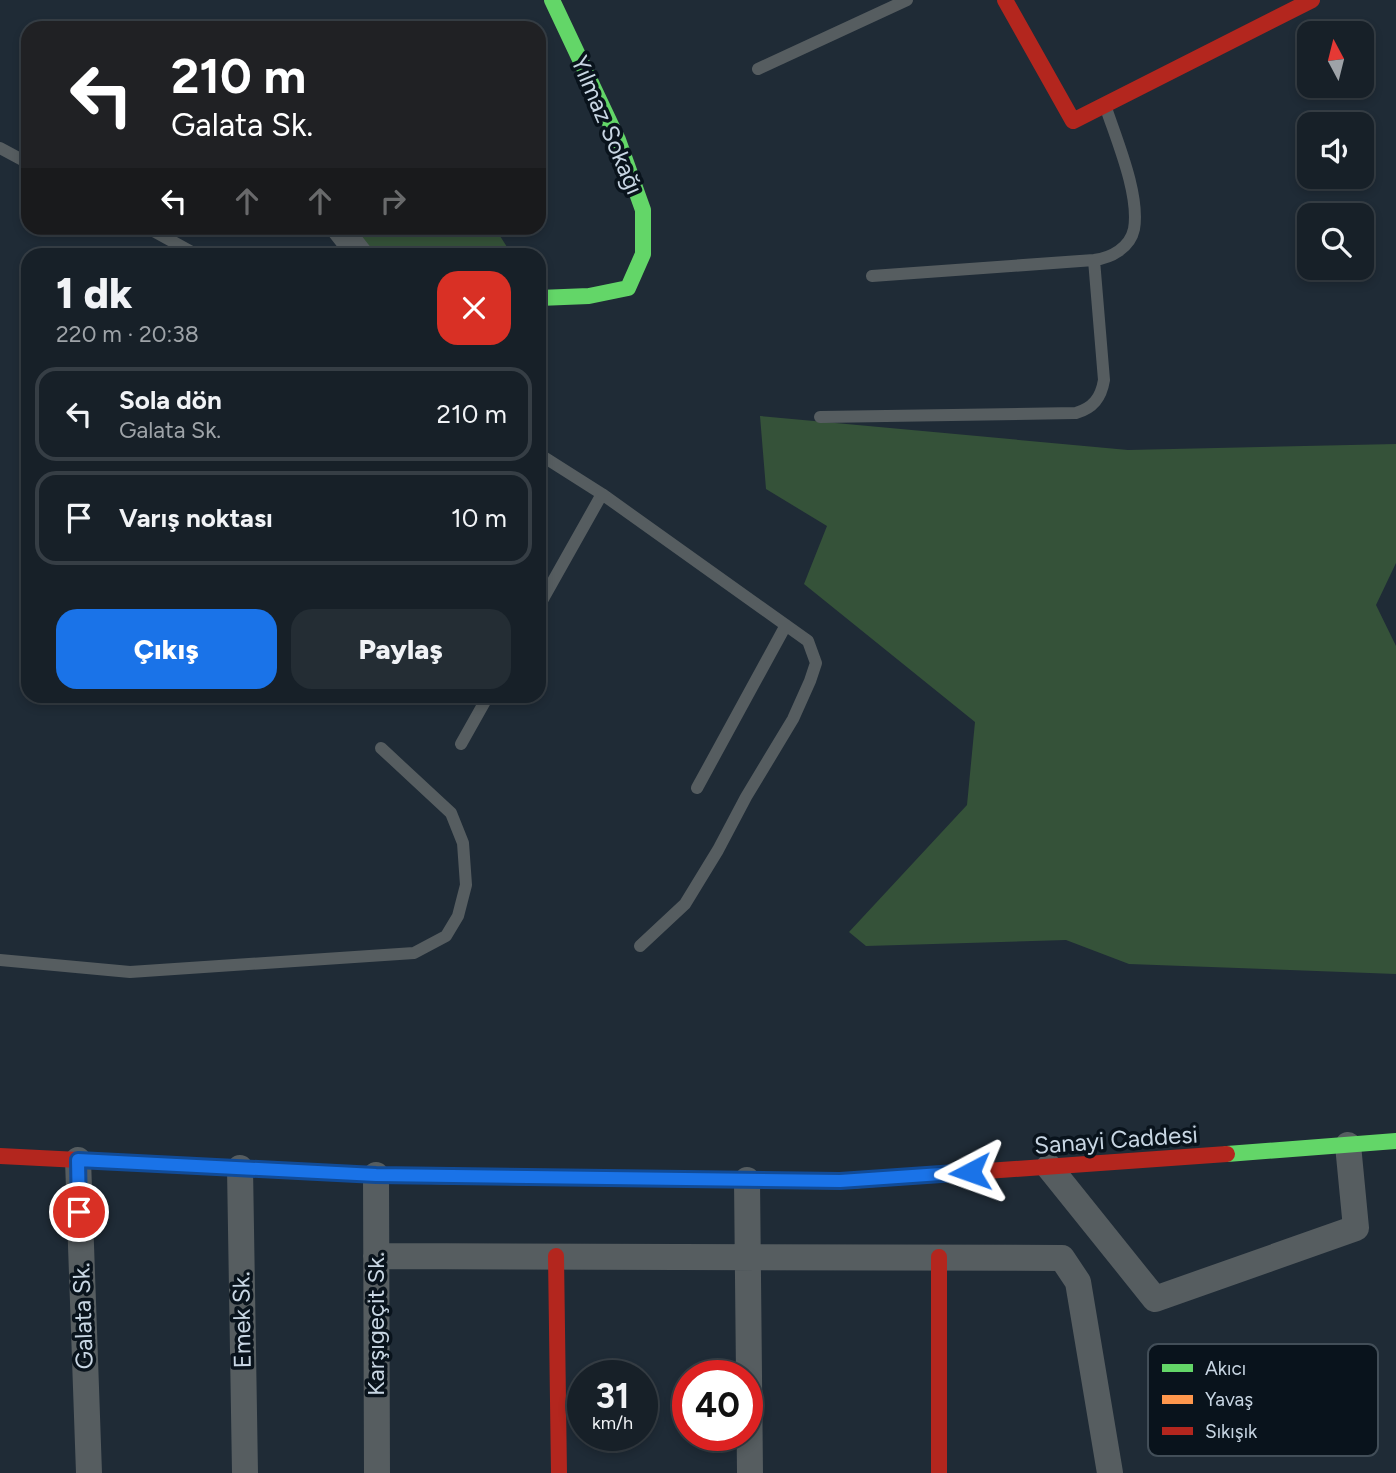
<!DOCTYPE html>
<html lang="tr">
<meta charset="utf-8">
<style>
:root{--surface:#172028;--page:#242d34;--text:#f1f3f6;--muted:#9ea3a8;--line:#363e45;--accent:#1a73e8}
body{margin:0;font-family:Figtree,sans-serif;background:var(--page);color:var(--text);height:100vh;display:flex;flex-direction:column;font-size:26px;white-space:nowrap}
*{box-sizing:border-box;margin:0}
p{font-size:23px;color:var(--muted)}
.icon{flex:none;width:38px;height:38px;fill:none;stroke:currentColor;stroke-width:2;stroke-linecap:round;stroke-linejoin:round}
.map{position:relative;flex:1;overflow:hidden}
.panel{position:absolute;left:21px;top:248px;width:525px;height:455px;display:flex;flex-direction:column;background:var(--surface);border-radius:21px;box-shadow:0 4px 10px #0003,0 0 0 2px var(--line)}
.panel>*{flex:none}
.banner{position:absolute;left:21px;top:21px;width:525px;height:214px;border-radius:21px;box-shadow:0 4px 10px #0003,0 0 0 2px var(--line);background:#202124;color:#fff;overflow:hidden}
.needle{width:46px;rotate:353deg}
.buttons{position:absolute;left:1297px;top:21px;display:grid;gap:14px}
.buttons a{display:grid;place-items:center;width:77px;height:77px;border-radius:14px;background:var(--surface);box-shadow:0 4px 10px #0003,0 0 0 2px var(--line);font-size:35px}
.speed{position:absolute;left:567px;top:1360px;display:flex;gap:14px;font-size:35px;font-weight:700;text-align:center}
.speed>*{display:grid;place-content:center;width:91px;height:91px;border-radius:50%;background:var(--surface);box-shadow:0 4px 10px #0003,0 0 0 2px var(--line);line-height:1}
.speed small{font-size:18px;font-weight:400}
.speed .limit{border:10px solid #d22;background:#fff;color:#111}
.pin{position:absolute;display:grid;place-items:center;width:60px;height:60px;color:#fff;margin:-30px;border:4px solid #fff;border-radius:50%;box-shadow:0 2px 7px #0007}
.me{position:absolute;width:77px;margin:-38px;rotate:266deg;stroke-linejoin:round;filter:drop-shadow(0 0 5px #0008)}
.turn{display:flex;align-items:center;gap:24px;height:147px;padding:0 35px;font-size:32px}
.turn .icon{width:91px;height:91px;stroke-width:2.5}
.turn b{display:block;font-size:49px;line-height:60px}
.lanes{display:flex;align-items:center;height:66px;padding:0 35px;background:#0003;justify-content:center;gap:35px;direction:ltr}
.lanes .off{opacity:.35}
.round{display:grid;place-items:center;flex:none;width:74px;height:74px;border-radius:21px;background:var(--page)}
.head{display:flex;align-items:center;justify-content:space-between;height:119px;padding:0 35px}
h1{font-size:42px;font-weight:800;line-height:52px}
.cta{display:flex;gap:14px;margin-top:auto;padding:14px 35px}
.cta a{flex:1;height:80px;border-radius:21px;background:var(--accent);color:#fff;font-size:28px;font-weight:800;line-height:80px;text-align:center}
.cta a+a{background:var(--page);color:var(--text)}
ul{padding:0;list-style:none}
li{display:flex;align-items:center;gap:21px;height:94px;margin:0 14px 10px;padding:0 21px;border:4px solid var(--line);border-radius:21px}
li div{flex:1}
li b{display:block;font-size:26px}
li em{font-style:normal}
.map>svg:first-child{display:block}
</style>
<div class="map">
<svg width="1396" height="1473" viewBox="0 0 1396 1473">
<rect width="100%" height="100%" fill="#1f2b36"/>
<path fill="#355239" d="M348,228h147l17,27h-141z
M760,416l368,34 268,-6v119l-20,42 20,41v328l-267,-10 -63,-24 -200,6 -17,-14 118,-127 8,-83 -171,-138 23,-58 -61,-37z"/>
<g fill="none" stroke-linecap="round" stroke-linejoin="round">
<path stroke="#565d60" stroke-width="12" d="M758,69l149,-69
M0,148l28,15
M148,228l51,28
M872,276l222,-16c17,-2 36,-12 40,-31 6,-34 -17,-88 -28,-121
M820,417l256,-4c17,-5 25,-15 28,-33l-10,-120
M539,454l63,40 206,147 8,22 -6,18 -17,38 -47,78 -28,53 -33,54 -45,42
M539,606l63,-112
M461,744l27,-48
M697,788l89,-163
M0,960l130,12 284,-19 32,-17 12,-20 8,-31 -3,-42 -12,-30 -70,-65"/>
<path stroke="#565d60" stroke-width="26" d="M339,228l22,28
M78,1160l11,313
M1049,1167l106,132 201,-71 -8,-83
M240,1168l5,305
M376,1175l1,298
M747,1180l3,293
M376,1256l686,2 16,24 32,191"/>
<path stroke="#63d668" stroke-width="16" d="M539,298l50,-2 39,-8 15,-34v-44l-25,-70 -66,-140
M1227,1154l169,-13"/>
<path stroke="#ff974d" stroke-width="16" d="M431,1176l409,5 21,-1"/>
<path stroke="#b3261e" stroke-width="16" d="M1005,0l68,121 239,-121
M0,1156l376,19 55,1
M861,1180l366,-26
M556,1256l3,217
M939,1257v216"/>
</g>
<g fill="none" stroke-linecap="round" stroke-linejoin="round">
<g stroke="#114b97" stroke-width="18">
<path id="route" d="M79,1212l-1,-52 298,15 464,6 130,-9"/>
</g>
<use href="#route" stroke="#1a73e8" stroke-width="12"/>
</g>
<g text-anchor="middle" stroke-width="7" stroke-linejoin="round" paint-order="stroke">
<g font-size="24" fill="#c8d6e3" stroke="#09131c">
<text transform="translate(607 125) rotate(67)" y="8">Yılmaz Sokağı</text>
<text transform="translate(1116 1140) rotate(-4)" y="8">Sanayi Caddesi</text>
<text transform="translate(83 1316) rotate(-92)" y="8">Galata Sk.</text>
<text transform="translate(242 1320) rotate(-91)" y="8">Emek Sk.</text>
<text transform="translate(376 1324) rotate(-90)" y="8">Karşıgeçit Sk.</text>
</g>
</g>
<rect x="1148" y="1344" width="230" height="112" rx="10" fill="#09131c" stroke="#424e58" stroke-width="2"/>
<rect x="1162" y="1364" width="31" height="8" fill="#63d668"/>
<rect x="1162" y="1395" width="31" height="9" fill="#ff974d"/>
<rect x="1162" y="1427" width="31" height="8" fill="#b3261e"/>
<g font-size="19" fill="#c8d6e3">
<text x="1205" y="1375">Akıcı</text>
<text x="1205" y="1406">Yavaş</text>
<text x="1205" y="1438">Sıkışık</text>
</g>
</svg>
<div class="buttons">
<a><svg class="needle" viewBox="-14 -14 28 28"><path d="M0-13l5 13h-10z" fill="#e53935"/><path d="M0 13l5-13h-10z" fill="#9ea3a8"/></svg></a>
<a><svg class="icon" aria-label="sound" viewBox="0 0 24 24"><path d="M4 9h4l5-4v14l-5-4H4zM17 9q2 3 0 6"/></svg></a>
<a><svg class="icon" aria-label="search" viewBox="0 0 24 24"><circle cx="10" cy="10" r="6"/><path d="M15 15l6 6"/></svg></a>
</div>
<div class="speed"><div>31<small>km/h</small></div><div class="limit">40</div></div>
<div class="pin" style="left:79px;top:1212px;background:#d93025"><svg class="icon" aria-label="arrive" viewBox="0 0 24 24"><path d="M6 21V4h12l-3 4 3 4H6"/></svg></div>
<svg class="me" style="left:970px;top:1172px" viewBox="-20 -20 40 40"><path d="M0-17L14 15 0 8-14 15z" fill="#1a73e8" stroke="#fff" stroke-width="4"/></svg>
<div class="banner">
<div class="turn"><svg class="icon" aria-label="left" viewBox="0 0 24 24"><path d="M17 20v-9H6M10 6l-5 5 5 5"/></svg><div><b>210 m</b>Galata Sk.</div></div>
<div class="lanes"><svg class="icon" aria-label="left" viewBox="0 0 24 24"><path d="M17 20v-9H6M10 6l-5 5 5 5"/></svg><svg class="icon off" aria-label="ahead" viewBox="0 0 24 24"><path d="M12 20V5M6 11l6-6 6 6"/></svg><svg class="icon off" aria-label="ahead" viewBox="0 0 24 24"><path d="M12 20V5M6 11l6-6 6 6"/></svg><svg class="icon off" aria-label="right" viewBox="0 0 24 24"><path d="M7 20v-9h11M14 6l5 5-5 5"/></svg></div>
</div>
<section class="panel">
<div class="head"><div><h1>1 dk</h1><p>220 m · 20:38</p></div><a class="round" style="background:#d93025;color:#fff"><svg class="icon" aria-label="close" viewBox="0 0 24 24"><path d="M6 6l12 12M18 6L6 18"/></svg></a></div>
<ul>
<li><svg class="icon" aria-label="left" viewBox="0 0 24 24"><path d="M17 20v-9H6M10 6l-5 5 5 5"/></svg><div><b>Sola dön</b><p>Galata Sk.</p></div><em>210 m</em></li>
<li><svg class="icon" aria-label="arrive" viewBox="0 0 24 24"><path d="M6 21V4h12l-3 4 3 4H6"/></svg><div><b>Varış noktası</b></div><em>10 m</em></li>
</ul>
<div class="cta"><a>Çıkış</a><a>Paylaş</a></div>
</section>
</div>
